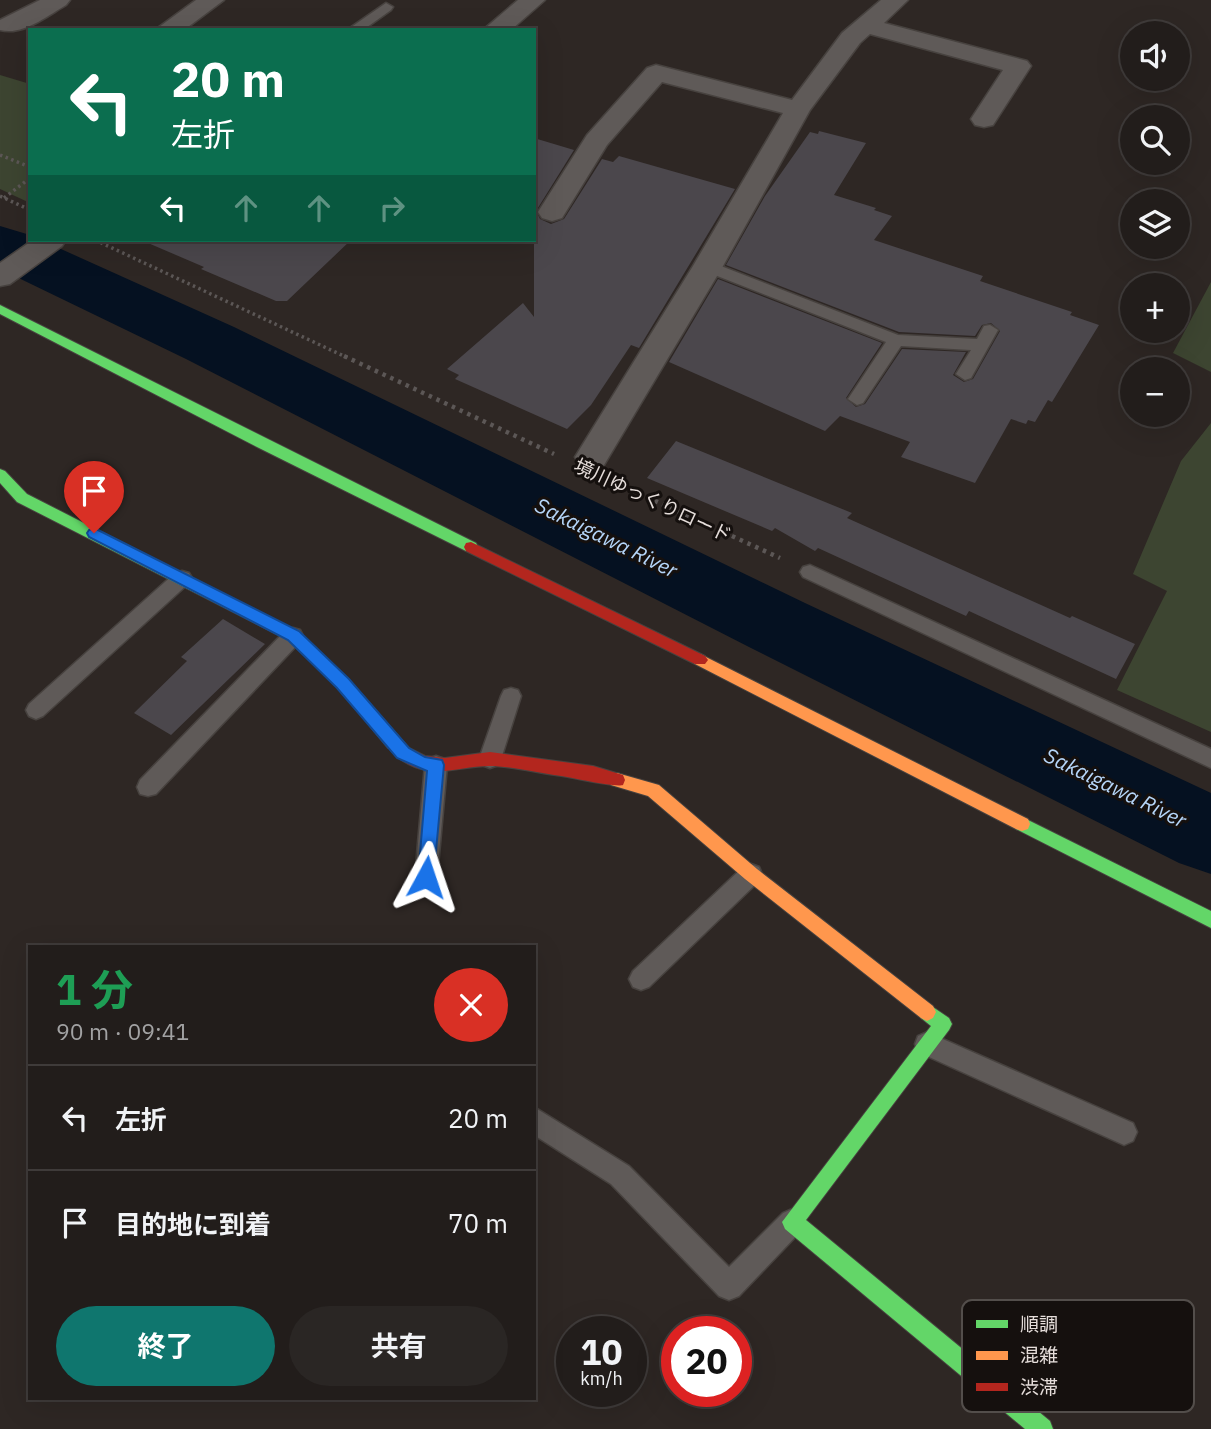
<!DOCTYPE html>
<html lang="ja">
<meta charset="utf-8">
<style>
:root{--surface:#221d1b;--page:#2a2624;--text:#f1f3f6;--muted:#a2a2a3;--line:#3f3b3a;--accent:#0f766e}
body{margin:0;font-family:"IBM Plex Sans","Noto Sans JP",sans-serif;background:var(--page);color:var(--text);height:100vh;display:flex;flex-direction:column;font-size:26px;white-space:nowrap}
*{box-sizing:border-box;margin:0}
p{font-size:23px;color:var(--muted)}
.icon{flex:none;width:38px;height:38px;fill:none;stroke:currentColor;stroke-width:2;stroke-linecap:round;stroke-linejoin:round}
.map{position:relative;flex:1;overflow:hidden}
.panel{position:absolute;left:28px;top:945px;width:508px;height:455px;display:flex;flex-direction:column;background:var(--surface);border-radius:0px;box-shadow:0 7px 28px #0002,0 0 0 2px var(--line)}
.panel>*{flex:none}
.hud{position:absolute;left:28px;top:28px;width:508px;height:214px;border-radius:0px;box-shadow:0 7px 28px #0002,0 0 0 2px var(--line);background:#0b6e4f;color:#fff;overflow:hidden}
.fabs{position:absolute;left:1120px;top:21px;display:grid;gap:14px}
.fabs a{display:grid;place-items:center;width:70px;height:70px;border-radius:50%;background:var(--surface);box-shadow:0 7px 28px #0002,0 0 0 2px var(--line);font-size:35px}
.speed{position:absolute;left:556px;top:1316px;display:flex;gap:14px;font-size:35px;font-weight:700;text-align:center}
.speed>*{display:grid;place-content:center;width:91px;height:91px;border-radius:50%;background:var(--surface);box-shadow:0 7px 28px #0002,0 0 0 2px var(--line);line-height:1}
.speed small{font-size:18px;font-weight:400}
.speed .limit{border:10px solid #d22;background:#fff;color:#111}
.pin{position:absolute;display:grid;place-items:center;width:60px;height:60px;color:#fff;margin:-72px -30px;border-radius:50% 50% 50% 0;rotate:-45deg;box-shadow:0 0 7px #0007}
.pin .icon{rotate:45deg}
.me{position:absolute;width:77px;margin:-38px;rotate:5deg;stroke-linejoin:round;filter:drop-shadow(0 0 5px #0008)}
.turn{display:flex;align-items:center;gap:24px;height:147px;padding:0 28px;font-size:32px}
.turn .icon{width:91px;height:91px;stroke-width:2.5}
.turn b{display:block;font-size:49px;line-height:60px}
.lanes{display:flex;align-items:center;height:66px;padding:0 28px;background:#0003;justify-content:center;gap:35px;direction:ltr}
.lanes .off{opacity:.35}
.round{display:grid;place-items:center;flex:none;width:74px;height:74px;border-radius:37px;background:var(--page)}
.head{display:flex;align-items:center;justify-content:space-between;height:119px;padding:0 28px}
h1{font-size:42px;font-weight:700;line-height:52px;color:#1e9e55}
.action{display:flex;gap:14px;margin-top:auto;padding:14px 28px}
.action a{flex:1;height:80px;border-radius:42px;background:var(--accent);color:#fff;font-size:28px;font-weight:700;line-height:80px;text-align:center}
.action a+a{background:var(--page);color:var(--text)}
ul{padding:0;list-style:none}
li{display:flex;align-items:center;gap:21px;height:105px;padding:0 28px;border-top:2px solid var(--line)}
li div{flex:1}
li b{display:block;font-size:26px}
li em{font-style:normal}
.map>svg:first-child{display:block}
</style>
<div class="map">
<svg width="1211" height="1429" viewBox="0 0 1211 1429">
<rect width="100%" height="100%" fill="#2e2724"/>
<path fill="#3d4531" d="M0,75l30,9v119l-30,-14z
M1211,282v90l-38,-19z
M1211,423v309l-94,-42 50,-99 -34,-17 48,-113z"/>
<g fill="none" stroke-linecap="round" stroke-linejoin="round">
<path fill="#051121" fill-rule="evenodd" d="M0,226l30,9v5h11l193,87 571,276 406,190v81l-32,-11 -430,-216 -563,-288 -186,-90z"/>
</g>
<path fill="#4b474c" d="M819,131l47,12 -32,52 42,13 -2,2 18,6 -18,24 109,36 -3,5 92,31 -2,3 29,10 -47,77 -4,-2 -13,22 -7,-2 -2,4 -15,-5 -36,64 -74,-26 9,-15 -70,-26 -15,15 -156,-69 49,-83 164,64 -36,55 10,9 9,-3 37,-55 64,3 -13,23 11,7 9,-3 27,-48 -9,-8 -9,2 -7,11 -76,-4 -173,-67 39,-69 45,-64 8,2z
M534,138l40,12 -38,61 4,8 11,5 13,-5 38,-60 11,3 6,-6 116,33 -96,159 -8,-3 -40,60 -24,24 -112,-50 4,-4 -12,-6 76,-66 11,14z
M141,240h210l-64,61h-11l-75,-32 3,-2z
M676,441l176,72 -5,5 223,100 2,-2 63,28 -19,35 -147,-68 -3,5 -148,-68 -3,3 -40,-23 -3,3 -125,-53z
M223,619l42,25 -94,91 -37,-22 53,-52 -6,-4z"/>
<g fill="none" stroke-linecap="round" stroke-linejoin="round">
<g stroke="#47423f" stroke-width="3">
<path id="lane" d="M386,3l7,4 -2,3 -28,20h-16z
M708,261l190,74 79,4 7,-13 6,-1 8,5 -27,48 -6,2 -9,-6 15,-24 -70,-4 -38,57 -6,2 -9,-6 38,-57 -184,-72 -2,-4 2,-4z
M810,565l401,184v19l-408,-191 -3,-5 3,-5z
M182,571l7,2 3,5 -3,5 -146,133 -7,3 -7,-3 -3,-6 3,-6 146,-131z
M293,628l7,2 3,6 -3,6 -144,152 -8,2 -8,-2 -3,-7 3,-7 146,-150z
M511,688l7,2 3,6 -20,63 -3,6 -8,3 -8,-3 -3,-6 22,-63 3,-6z
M436,756l8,3 3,6 -10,112 -3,7 -8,3 -8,-3 -3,-7 10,-112 3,-6z
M751,864l8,3 3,7 -3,7 -110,106 -8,3 -8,-3 -4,-8 4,-8 110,-104z
M927,1032l206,91 4,9 -4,9 -9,4 -206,-93 -3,-8 3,-8z
M534,1107l95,59 100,101 54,-54 9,-4 9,4 4,9 -4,9 -62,65 -10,4 -10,-4 -108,-112 -77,-49z"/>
</g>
<g stroke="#47423f" stroke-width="3">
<path id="street" d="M40,0h30l-4,5c-19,11 -43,31 -66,25v-10z
M196,0h28l-40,30h-29z
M518,0h27l-34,30h-28z
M881,0h27l-24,23 143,38 4,5 -38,59 -9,2 -9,-2 -4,-6 32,-49 -133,-36 -10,9 -50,67 -87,156 -119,199 -12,4 -12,-4 -5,-8 118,-191 90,-153 -121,-31 -55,63 -45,73 -10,3 -10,-3 -4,-6 49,-77 60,-67 9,-3 136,35 50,-67z
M33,240h33l-4,6 -52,38 -10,2v-23z"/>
</g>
<g stroke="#47423f" stroke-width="2">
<path id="fast" d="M0,305l476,238 2,4 -2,4h-10l-207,-103 -259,-134z
M0,469l5,2 22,23 271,138 50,47 52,59 2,5 -2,5h-12l-50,-61 -50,-47 -271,-138 -17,-19z
M1022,817l189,94v17l-195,-99 -2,-5 2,-5z
M927,1003l22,15 3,6 -3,6 -143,190 244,201 3,8h-28l-240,-200 -3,-7 149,-196 -10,-8 -3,-6 3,-6z"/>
</g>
<g stroke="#47423f" stroke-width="2">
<path id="slow" d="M700,654l328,165 2,5 -2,5 -6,2 -6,-2 -321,-165 -3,-4 3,-4z
M617,773l42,12 98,84 176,137 3,6 -3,6 -6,3 -6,-3 -176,-139 -97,-83 -37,-11 -2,-5 2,-5z"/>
</g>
<g stroke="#47423f" stroke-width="2">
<path id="jam" d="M471,542l234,114 3,4 -3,4h-10l-229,-113 -2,-4 2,-4z
M394,736l6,2 9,10 16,8 20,2 45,-6 103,14 30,9 2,5 -2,5c-8,3 -56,-9 -69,-10 -21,-3 -44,-9 -65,-9 -22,0 -42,8 -64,4 -15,-3 -32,-13 -39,-27l2,-5z"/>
</g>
<path stroke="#5c5756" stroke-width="3.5" stroke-dasharray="2.5 3.5" stroke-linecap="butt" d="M0,155l30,12
M0,196l30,14
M4,198l26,-20
M95,240l253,118"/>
<path stroke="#5c5756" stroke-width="4.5" stroke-dasharray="3.5 5" stroke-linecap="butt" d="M344,356l210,98
M616,483l164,75"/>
<use href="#lane" fill="#5f5a58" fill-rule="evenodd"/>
<use href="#street" fill="#5f5a58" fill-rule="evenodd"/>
<use href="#fast" fill="#63d668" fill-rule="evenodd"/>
<use href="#slow" fill="#ff974d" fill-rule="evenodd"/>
<use href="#jam" fill="#b3261e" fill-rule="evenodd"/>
</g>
<path fill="#1a73e8" stroke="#114b97" stroke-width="2" d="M94,528l205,103 50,48 60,69 16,9 17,3 2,5 -11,118 -7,2 -6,-2 -2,-6 9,-106 -30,-13 -60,-70 -49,-48 -199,-103 -2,-4 2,-3z"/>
<g text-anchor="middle" stroke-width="6" stroke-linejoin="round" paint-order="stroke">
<g font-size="19" fill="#e5ddda" stroke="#15100e">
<text transform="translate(653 500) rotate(25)" y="7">境川ゆっくりロード</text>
</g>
<g font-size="21" font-style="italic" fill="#b5d5f8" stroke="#15100e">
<text transform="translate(606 538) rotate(26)" y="7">Sakaigawa River</text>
<text transform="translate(1115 788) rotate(26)" y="7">Sakaigawa River</text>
</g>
</g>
<rect x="962" y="1300" width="232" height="112" rx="10" fill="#15100e" stroke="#534e4b" stroke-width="2"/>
<rect x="976" y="1320" width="32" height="8" fill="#63d668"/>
<rect x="976" y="1351" width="32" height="9" fill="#ff974d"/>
<rect x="976" y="1383" width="32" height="8" fill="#b3261e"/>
<g font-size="19" fill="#e5ddda">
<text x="1020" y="1331">順調</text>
<text x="1020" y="1362">混雑</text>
<text x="1020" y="1394">渋滞</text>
</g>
</svg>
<div class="fabs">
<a><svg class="icon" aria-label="sound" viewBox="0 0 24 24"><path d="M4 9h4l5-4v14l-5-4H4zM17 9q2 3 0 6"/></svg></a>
<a><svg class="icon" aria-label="search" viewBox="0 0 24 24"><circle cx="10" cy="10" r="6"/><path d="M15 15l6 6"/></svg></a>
<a><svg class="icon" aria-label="layers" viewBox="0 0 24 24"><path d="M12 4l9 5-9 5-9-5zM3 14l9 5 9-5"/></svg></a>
<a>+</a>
<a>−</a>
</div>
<div class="speed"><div>10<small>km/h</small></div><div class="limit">20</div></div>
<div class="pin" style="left:94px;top:533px;background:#d93025"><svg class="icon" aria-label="arrive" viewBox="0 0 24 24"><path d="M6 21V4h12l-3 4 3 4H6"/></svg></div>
<svg class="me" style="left:426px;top:877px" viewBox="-20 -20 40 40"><path d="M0-17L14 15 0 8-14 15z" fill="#1a73e8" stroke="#fff" stroke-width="4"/></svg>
<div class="hud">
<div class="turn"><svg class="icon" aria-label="left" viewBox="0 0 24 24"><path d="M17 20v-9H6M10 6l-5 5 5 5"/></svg><div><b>20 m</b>左折</div></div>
<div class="lanes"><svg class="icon" aria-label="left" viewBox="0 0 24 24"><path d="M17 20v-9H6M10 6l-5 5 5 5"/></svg><svg class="icon off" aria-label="ahead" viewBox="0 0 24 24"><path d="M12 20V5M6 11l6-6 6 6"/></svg><svg class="icon off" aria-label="ahead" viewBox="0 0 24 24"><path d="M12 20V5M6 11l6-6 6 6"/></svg><svg class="icon off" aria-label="right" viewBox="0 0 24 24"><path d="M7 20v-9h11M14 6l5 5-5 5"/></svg></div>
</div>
<section class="panel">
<div class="head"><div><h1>1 分</h1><p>90 m · 09:41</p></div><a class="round" style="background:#d93025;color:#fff"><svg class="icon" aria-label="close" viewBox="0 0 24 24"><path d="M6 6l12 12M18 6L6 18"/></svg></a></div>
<ul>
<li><svg class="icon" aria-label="left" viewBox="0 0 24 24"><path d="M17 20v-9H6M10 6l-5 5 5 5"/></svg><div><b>左折</b></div><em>20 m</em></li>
<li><svg class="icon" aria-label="arrive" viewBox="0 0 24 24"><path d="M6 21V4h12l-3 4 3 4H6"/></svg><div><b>目的地に到着</b></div><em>70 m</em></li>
</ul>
<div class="action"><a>終了</a><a>共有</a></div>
</section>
</div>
